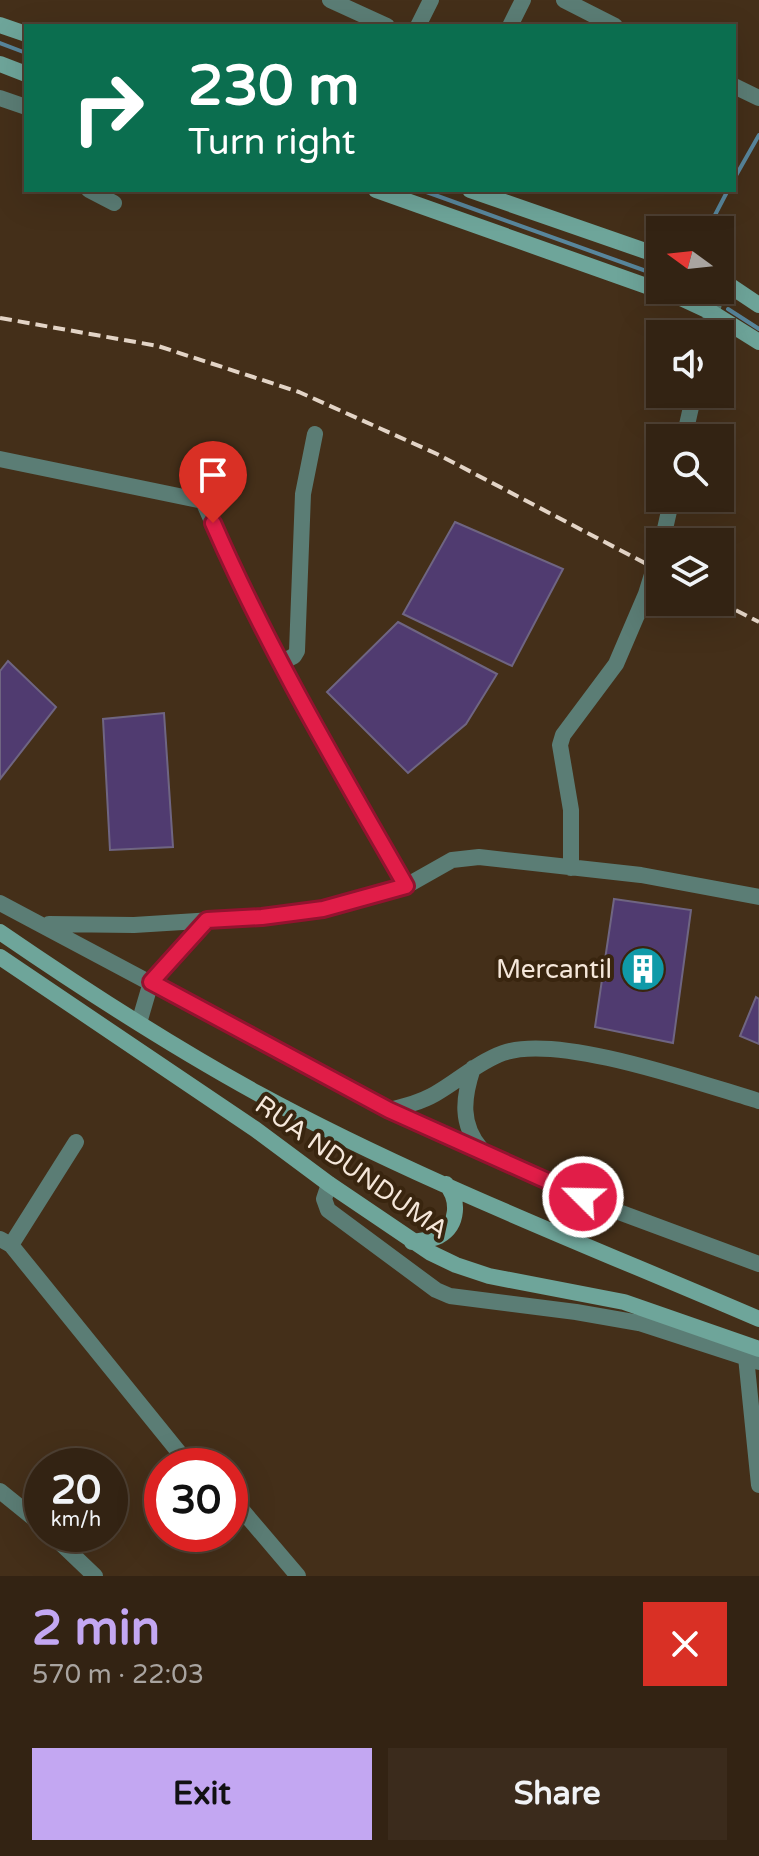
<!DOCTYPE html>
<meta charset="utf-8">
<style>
:root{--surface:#332313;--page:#3b2b1c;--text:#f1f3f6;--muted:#a9a4a0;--line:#4e4033;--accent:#c3a7f2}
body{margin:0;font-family:"Varela Round",sans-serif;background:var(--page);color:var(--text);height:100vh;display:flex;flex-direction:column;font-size:30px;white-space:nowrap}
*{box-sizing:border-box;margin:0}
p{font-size:26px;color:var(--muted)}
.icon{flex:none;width:44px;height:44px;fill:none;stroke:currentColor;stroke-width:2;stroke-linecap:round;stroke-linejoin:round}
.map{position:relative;height:1576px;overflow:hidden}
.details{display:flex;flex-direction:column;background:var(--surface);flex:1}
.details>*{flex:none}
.banner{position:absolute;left:24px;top:24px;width:712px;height:168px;border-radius:0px;box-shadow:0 8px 32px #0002,0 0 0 2px var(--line);background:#0b6e4f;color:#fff;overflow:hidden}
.needle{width:52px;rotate:285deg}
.controls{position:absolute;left:646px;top:216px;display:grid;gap:16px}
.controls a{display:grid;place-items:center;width:88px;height:88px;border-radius:0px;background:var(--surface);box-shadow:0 8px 32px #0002,0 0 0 2px var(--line);font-size:40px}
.speed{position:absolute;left:24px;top:1448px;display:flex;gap:16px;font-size:40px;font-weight:700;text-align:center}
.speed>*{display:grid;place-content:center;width:104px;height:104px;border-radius:50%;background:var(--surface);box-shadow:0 8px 32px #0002,0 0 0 2px var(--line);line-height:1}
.speed small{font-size:20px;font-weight:400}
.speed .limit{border:12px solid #d22;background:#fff;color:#111}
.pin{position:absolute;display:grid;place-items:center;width:68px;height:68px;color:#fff;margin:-82px -34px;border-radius:50% 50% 50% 0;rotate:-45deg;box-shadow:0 0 8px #0007}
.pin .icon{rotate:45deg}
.me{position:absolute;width:88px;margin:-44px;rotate:293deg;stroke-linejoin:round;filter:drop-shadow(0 0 6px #0008)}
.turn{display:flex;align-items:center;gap:28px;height:168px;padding:0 32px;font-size:36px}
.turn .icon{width:104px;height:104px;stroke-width:2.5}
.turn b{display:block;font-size:56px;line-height:68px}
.round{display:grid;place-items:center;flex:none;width:84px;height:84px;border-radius:0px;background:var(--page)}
.headline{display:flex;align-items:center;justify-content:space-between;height:136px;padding:0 32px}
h1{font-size:48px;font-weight:700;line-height:60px;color:var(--accent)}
.primary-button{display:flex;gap:16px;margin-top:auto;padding:16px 32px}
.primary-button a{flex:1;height:92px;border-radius:0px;background:var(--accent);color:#111;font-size:32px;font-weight:700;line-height:92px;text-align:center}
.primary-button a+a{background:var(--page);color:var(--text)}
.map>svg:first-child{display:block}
</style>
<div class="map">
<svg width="759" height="1576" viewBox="0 0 759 1576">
<rect width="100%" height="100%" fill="#442f19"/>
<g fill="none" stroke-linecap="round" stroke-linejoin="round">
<path stroke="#58869c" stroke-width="4" d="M0,43l26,10
M734,179l25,-44
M421,190l239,86
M703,230l12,-15 13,-25
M728,309l31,20"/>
</g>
<path fill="#503b70" stroke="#6f6582" stroke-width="2" d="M455,522l108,47 -51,97 -109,-52z
M398,622l99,52 -31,50 -58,49 -81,-81z
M8,661l48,46 -56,72v-108z
M164,713l9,134 -63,3 -7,-131z
M614,899l77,11 -18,133 -78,-16z
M756,997l3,2v45l-19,-8z"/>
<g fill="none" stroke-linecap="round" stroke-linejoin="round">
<path stroke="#5b7d75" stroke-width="16" d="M330,0l57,26
M564,0l51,26
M418,26l13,-26
M510,26l13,-26
M734,86l25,12
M0,98l26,9
M89,190l25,13
M707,334l10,-44
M684,438l10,-44
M0,459l203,42 39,88 38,74 126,223
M662,542l10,-44
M280,663l14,-7 3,-5 6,-157 12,-60
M571,868v-58l-11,-65 3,-10 53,-71 30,-70 14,-45
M0,903l389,207 219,98 151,56
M49,924l85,1 128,-8 61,-8 83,-23 46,-26 27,-3 162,18 118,22
M139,1023l12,-41 56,-62
M473,1068c-10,30 -13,56 8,81
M389,1110c16,-4 32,-8 46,-16 23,-13 43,-32 68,-41 56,-20 198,31 256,48
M329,1184l-5,15 4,11 108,80 14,6 126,16 63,11 120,39
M0,1239l11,6 179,221
M11,1245l65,-103
M746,1357l13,128
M0,1491l42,34
M230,1496l68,80
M51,1534l44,42"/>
<path stroke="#6ea59a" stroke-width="16" d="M0,25l26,9
M0,64l26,10
M376,190l307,109 28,13 48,30
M470,190l190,66
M720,279l39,26
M0,932c83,57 168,112 257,161 160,87 335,154 502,226
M0,957l255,172 74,55 102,69 25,12 33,11 135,26 135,47
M412,1242c9,-1 19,-2 27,-6 20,-11 20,-37 7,-52"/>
<path stroke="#e3d4c6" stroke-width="4" stroke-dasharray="12 6" stroke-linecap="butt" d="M0,318l158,28 141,46 138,62 223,117
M720,602l39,20"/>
</g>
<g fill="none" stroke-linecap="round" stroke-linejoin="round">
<g stroke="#92132f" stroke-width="20">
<path id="route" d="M213,523c55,126 125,244 193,363l-83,23 -61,8 -55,3 -56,62 238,128 194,87"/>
</g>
<use href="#route" stroke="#e11d48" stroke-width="14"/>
</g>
<defs>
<g id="building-disc" transform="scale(2.3)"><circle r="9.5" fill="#0f9aa8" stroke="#39250f"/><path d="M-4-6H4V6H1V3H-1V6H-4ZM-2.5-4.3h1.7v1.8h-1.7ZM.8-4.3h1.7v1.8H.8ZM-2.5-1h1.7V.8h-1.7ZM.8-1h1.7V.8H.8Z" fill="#fff"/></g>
</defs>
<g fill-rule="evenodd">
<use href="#building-disc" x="643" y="969"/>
</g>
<g text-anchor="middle" stroke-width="8" stroke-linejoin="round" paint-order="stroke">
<g font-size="26" fill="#f5e7da" stroke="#39250f" text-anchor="end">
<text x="612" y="978">Mercantil</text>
</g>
<g font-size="26" fill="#f5e7da" stroke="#39250f">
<text transform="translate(352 1167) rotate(35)" y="9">RUA NDUNDUMA</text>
</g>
</g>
</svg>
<div class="controls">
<a><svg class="needle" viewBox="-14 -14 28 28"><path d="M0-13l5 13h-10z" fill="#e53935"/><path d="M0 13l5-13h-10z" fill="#a9a4a0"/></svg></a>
<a><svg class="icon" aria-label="sound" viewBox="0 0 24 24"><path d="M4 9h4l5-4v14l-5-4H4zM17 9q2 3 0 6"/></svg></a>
<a><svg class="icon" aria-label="search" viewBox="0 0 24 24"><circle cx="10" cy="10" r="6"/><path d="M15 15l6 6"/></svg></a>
<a><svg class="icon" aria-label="layers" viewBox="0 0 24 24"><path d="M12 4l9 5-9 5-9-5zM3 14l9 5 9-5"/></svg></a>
</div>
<div class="speed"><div>20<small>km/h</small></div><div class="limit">30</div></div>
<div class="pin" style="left:213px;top:523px;background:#d93025"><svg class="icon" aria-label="arrive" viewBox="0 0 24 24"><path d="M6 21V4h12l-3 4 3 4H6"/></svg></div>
<svg class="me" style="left:583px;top:1197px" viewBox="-20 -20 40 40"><circle r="17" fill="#e11d48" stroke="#fff" stroke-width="3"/><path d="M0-11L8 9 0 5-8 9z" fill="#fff"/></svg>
<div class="banner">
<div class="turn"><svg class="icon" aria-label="right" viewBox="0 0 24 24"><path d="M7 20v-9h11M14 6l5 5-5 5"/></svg><div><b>230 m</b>Turn right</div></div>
</div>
</div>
<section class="details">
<div class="headline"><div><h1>2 min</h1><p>570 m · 22:03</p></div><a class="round" style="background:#d93025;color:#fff"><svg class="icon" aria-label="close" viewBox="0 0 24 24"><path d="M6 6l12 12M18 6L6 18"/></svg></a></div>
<div class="primary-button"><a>Exit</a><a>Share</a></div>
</section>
